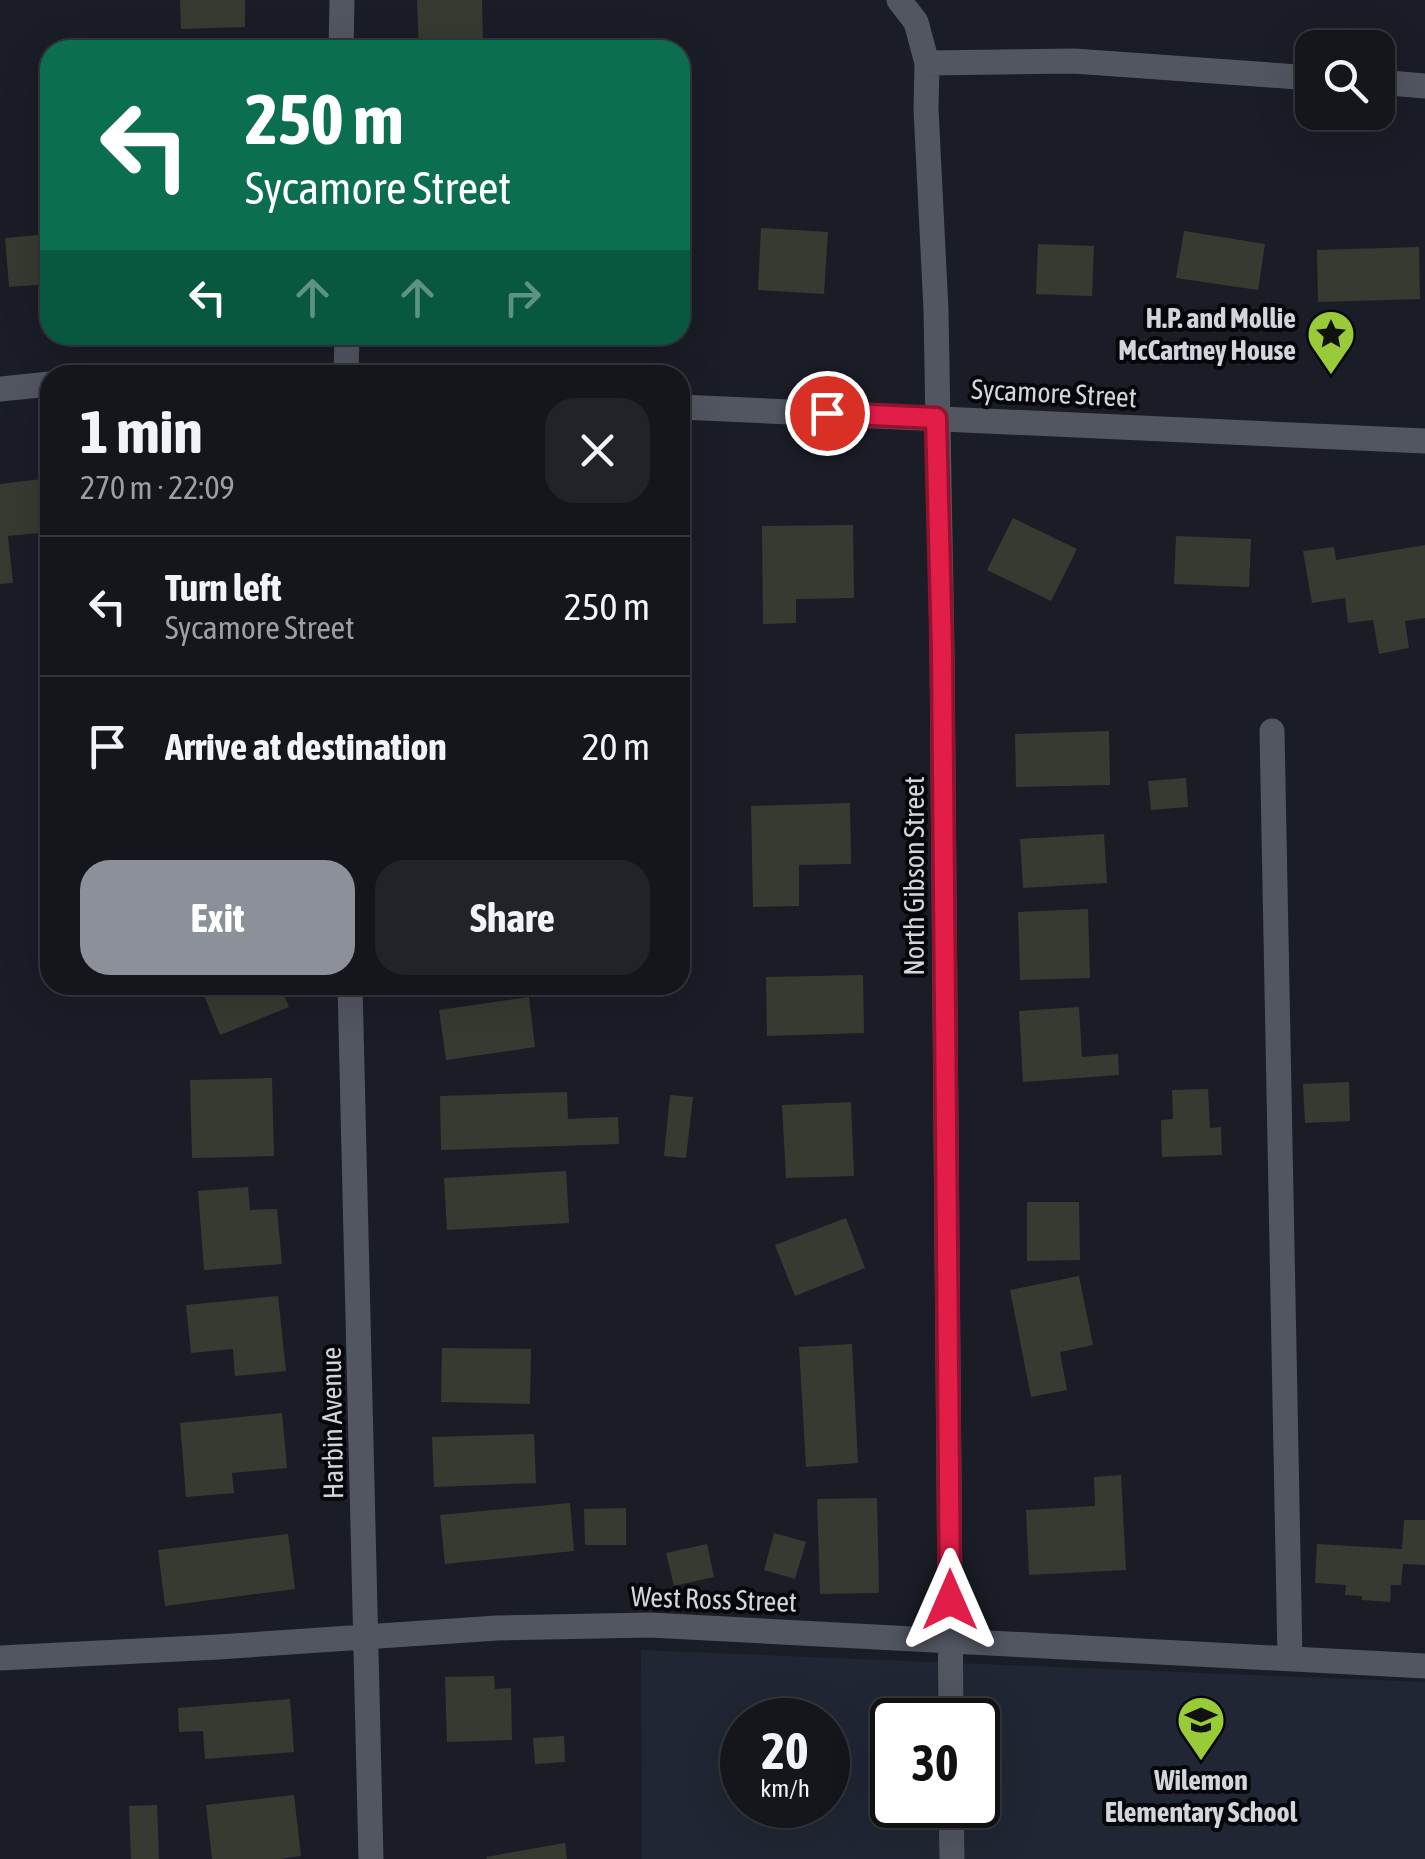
<!DOCTYPE html>
<meta charset="utf-8">
<style>
:root{--surface:#14161c;--page:#212329;--text:#f1f3f6;--muted:#9d9fa3;--line:#33353b;--accent:#8c9099}
body{margin:0;font-family:"Asap Condensed",sans-serif;background:var(--page);color:var(--text);height:100vh;display:flex;flex-direction:column;font-size:38px;white-space:nowrap}
*{box-sizing:border-box;margin:0}
p{font-size:32px;color:var(--muted)}
.icon{flex:none;width:55px;height:55px;fill:none;stroke:currentColor;stroke-width:2;stroke-linecap:round;stroke-linejoin:round}
.map{position:relative;flex:1;overflow:hidden}
.sheet{position:absolute;left:40px;top:365px;width:650px;height:630px;display:flex;flex-direction:column;background:var(--surface);border-radius:30px;box-shadow:0 10px 40px #0002,0 0 0 2px var(--line)}
.sheet>*{flex:none}
.guide{position:absolute;left:40px;top:40px;width:650px;height:305px;border-radius:30px;box-shadow:0 10px 40px #0002,0 0 0 2px var(--line);background:#0b6e4f;color:#fff;overflow:hidden}
.fabs{position:absolute;left:1295px;top:30px;display:grid;gap:20px}
.fabs a{display:grid;place-items:center;width:100px;height:100px;border-radius:20px;background:var(--surface);box-shadow:0 10px 40px #0002,0 0 0 2px var(--line);font-size:50px}
.speed{position:absolute;left:720px;top:1698px;display:flex;gap:20px;font-size:50px;font-weight:700;text-align:center}
.speed>*{display:grid;place-content:center;width:130px;height:130px;border-radius:50%;background:var(--surface);box-shadow:0 10px 40px #0002,0 0 0 2px var(--line);line-height:1}
.speed small{font-size:25px;font-weight:400}
.speed .limit{border:5px solid #111;border-radius:15px;background:#fff;color:#111}
.pin{position:absolute;display:grid;place-items:center;width:85px;height:85px;color:#fff;margin:-42px;border:5px solid #fff;border-radius:50%;box-shadow:0 2px 10px #0007}
.me{position:absolute;width:110px;margin:-55px;rotate:0deg;stroke-linejoin:round;filter:drop-shadow(0 0 8px #0008)}
.turn{display:flex;align-items:center;gap:35px;height:210px;padding:0 40px;font-size:45px}
.turn .icon{width:130px;height:130px;stroke-width:2.5}
.turn b{display:block;font-size:70px;line-height:85px}
.lanes{display:flex;align-items:center;height:95px;padding:0 40px;background:#0003;justify-content:center;gap:50px;direction:ltr}
.lanes .off{opacity:.35}
.round{display:grid;place-items:center;flex:none;width:105px;height:105px;border-radius:30px;background:var(--page)}
.head{display:flex;align-items:center;justify-content:space-between;height:170px;padding:0 40px}
h1{font-size:60px;font-weight:700;line-height:75px}
.button{display:flex;gap:20px;margin-top:auto;padding:20px 40px}
.button a{flex:1;height:115px;border-radius:30px;background:var(--accent);color:#fff;font-size:40px;font-weight:700;line-height:115px;text-align:center}
.button a+a{background:var(--page);color:var(--text)}
ul{padding:0;list-style:none}
li{display:flex;align-items:center;gap:30px;height:140px;padding:0 40px;border-top:2px solid var(--line)}
li div{flex:1}
li b{display:block;font-size:38px}
li em{font-style:normal}
.map>svg:first-child{display:block}
</style>
<div class="map">
<svg width="1425" height="1859" viewBox="0 0 1425 1859">
<rect width="100%" height="100%" fill="#1a1d26"/>
<path fill="#212634" fill-rule="evenodd" d="M641,1650l784,32v177h-783zM742,1720h86v85h-86zM892,1720h86v85h-86z"/>
<path fill="#363b31" d="M180,0h65v27l-64,2z
M417,0h65l1,50h-64z
M761,228l67,4 -4,62 -66,-4z
M1184,231l81,13 -7,46 -82,-12z
M50,234v50l-41,3 -4,-49z
M1038,244l56,2 -2,50 -56,-2z
M1419,247l1,52 -102,3 -1,-52z
M50,478v54l-42,4 5,47 -13,1v-100z
M1013,518l64,31 -26,52 -64,-31z
M853,525l1,73 -58,1v24l-33,1 -1,-98z
M1176,536l75,3 -2,48 -75,-3z
M1425,545v73l-20,3 4,27 -30,6 -6,-34 -25,3 -3,-25 -33,5 -9,-52 31,-4 2,13z
M1109,731l1,54 -94,2 -1,-53z
M1186,778l2,29 -37,3 -3,-29z
M850,803l1,61 -52,1v41l-46,1 -2,-101z
M1104,834l3,49 -84,5 -3,-49z
M1088,909l2,69 -70,2 -2,-68z
M863,975l1,58 -97,3 -1,-59z
M214,985h66l9,22 -69,28 -18,-45z
M529,997l6,50 -89,13 -7,-50z
M1079,1007l3,50 36,-3 1,21 -96,7 -4,-71z
M272,1078l2,78 -82,2 -2,-78z
M1349,1082l1,39 -45,2 -2,-39z
M1208,1089l2,39 11,-1 1,28 -60,2 -1,-37 12,-1 -1,-29z
M567,1092l1,27 50,-2 1,27 -178,6 -1,-54z
M670,1095l23,2 -7,61 -22,-2z
M851,1102l3,74 -68,2 -4,-73z
M566,1171l3,52 -122,7 -3,-52z
M248,1187l2,23 27,-1 5,55 -78,6 -6,-79z
M1027,1202h52l1,58 -53,1z
M846,1218l19,50 -70,28 -20,-51z
M1079,1276l14,69 -33,7 7,38 -36,7 -21,-107z
M278,1296l8,75 -51,5 -2,-27 -42,4 -5,-48z
M852,1344l6,119 -52,4 -7,-120z
M442,1348l89,1 -1,55 -89,-2z
M282,1413l5,55 -55,5 2,20 -48,4 -6,-74z
M534,1434l2,49 -102,4 -2,-50z
M1121,1475l5,95 -97,5 -3,-65 69,-4 -1,-29z
M877,1498l2,95 -59,1 -3,-95z
M570,1503l4,48 -129,13 -5,-49z
M626,1508v37h-41l-1,-36z
M1404,1520h21v45l-22,-1 -2,21h-10l-1,17 -28,-2v-4l-17,-1 1,-10 -31,-2 2,-39 85,5z
M774,1533l32,9 -11,37 -31,-9z
M288,1534l7,55 -130,17 -7,-56z
M707,1544l7,33 -40,9 -8,-33z
M494,1676l1,13 16,-1 1,52 -65,2 -2,-65z
M290,1699l4,53 -89,7 -2,-28 -24,1 -1,-24z
M564,1736l1,26 -30,2 -2,-26z
M294,1795l7,61 -21,3h-68l-6,-54z
M157,1805l2,54h-28l-2,-53z
M565,1843l2,16h-80l-1,-2z"/>
<g fill="none" stroke-linecap="round" stroke-linejoin="round">
<path stroke="#525661" stroke-width="25" d="M899,0l17,22 11,41 -1,46 10,201 6,341 9,1069
M341,50l1,-50
M927,63l147,-2 238,17
M1378,82l47,4
M346,375l1,-40
M0,389l50,-5
M680,407l745,34
M1272,731l18,927
M350,985l21,874
M0,1658l218,-11 279,-19 153,-3 775,41
M951,1805l1,54"/>
</g>
<g fill="none" stroke-linecap="round" stroke-linejoin="round">
<g stroke="#92132f" stroke-width="25">
<path id="route" d="M827,413l109,5 6,234 8,948"/>
</g>
<use href="#route" stroke="#e11d48" stroke-width="18"/>
</g>
<defs>
<g id="sight-pin" transform="scale(2.5)"><path d="M0 17L-7.5 6A9.5 9.5 0 1 1 7.5 6Z" fill="#98cb37" stroke="#06070b"/><path d="M0-6L1.8-2.2L6-1.7L2.9 1.2L3.7 5.4L0 3.3L-3.7 5.4L-2.9 1.2L-6-1.7L-1.8-2.2Z" fill="#111"/></g>
<g id="school-pin" transform="scale(2.5)"><path d="M0 17L-7.5 6A9.5 9.5 0 1 1 7.5 6Z" fill="#98cb37" stroke="#06070b"/><path d="M0-5L7-2L0 1L-7-2ZM-4 1L0 2.5L4 1V4Q0 6-4 4Z" fill="#111"/></g>
</defs>
<g fill-rule="evenodd">
<use href="#sight-pin" x="1331" y="334"/>
<use href="#school-pin" x="1201" y="1720"/>
</g>
<g text-anchor="middle" stroke-width="8" stroke-linejoin="round" paint-order="stroke">
<g font-size="28" font-weight="bold" fill="#d3d5dc" stroke="#06070b" text-anchor="end">
<text x="1296" y="328">H.P. and Mollie<tspan x="1296" dy="32">McCartney House</tspan></text>
<text x="1201" y="1790" text-anchor="middle">Wilemon<tspan x="1201" dy="32">Elementary School</tspan></text>
</g>
<g font-size="28" fill="#d3d5dc" stroke="#06070b">
<text transform="translate(1054 393) rotate(3)" y="10">Sycamore Street</text>
<text transform="translate(914 876) rotate(-90)" y="10">North Gibson Street</text>
<text transform="translate(332 1423) rotate(-91)" y="10">Harbin Avenue</text>
<text transform="translate(714 1599) rotate(2)" y="10">West Ross Street</text>
</g>
</g>
</svg>
<div class="fabs">
<a><svg class="icon" aria-label="search" viewBox="0 0 24 24"><circle cx="10" cy="10" r="6"/><path d="M15 15l6 6"/></svg></a>
</div>
<div class="speed"><div>20<small>km/h</small></div><div class="limit">30</div></div>
<div class="pin" style="left:827px;top:413px;background:#d93025"><svg class="icon" aria-label="arrive" viewBox="0 0 24 24"><path d="M6 21V4h12l-3 4 3 4H6"/></svg></div>
<svg class="me" style="left:950px;top:1600px" viewBox="-20 -20 40 40"><path d="M0-17L14 15 0 8-14 15z" fill="#e11d48" stroke="#fff" stroke-width="4"/></svg>
<div class="guide">
<div class="turn"><svg class="icon" aria-label="left" viewBox="0 0 24 24"><path d="M17 20v-9H6M10 6l-5 5 5 5"/></svg><div><b>250 m</b>Sycamore Street</div></div>
<div class="lanes"><svg class="icon" aria-label="left" viewBox="0 0 24 24"><path d="M17 20v-9H6M10 6l-5 5 5 5"/></svg><svg class="icon off" aria-label="ahead" viewBox="0 0 24 24"><path d="M12 20V5M6 11l6-6 6 6"/></svg><svg class="icon off" aria-label="ahead" viewBox="0 0 24 24"><path d="M12 20V5M6 11l6-6 6 6"/></svg><svg class="icon off" aria-label="right" viewBox="0 0 24 24"><path d="M7 20v-9h11M14 6l5 5-5 5"/></svg></div>
</div>
<section class="sheet">
<div class="head"><div><h1>1 min</h1><p>270 m · 22:09</p></div><a class="round"><svg class="icon" aria-label="close" viewBox="0 0 24 24"><path d="M6 6l12 12M18 6L6 18"/></svg></a></div>
<ul>
<li><svg class="icon" aria-label="left" viewBox="0 0 24 24"><path d="M17 20v-9H6M10 6l-5 5 5 5"/></svg><div><b>Turn left</b><p>Sycamore Street</p></div><em>250 m</em></li>
<li><svg class="icon" aria-label="arrive" viewBox="0 0 24 24"><path d="M6 21V4h12l-3 4 3 4H6"/></svg><div><b>Arrive at destination</b></div><em>20 m</em></li>
</ul>
<div class="button"><a>Exit</a><a>Share</a></div>
</section>
</div>
